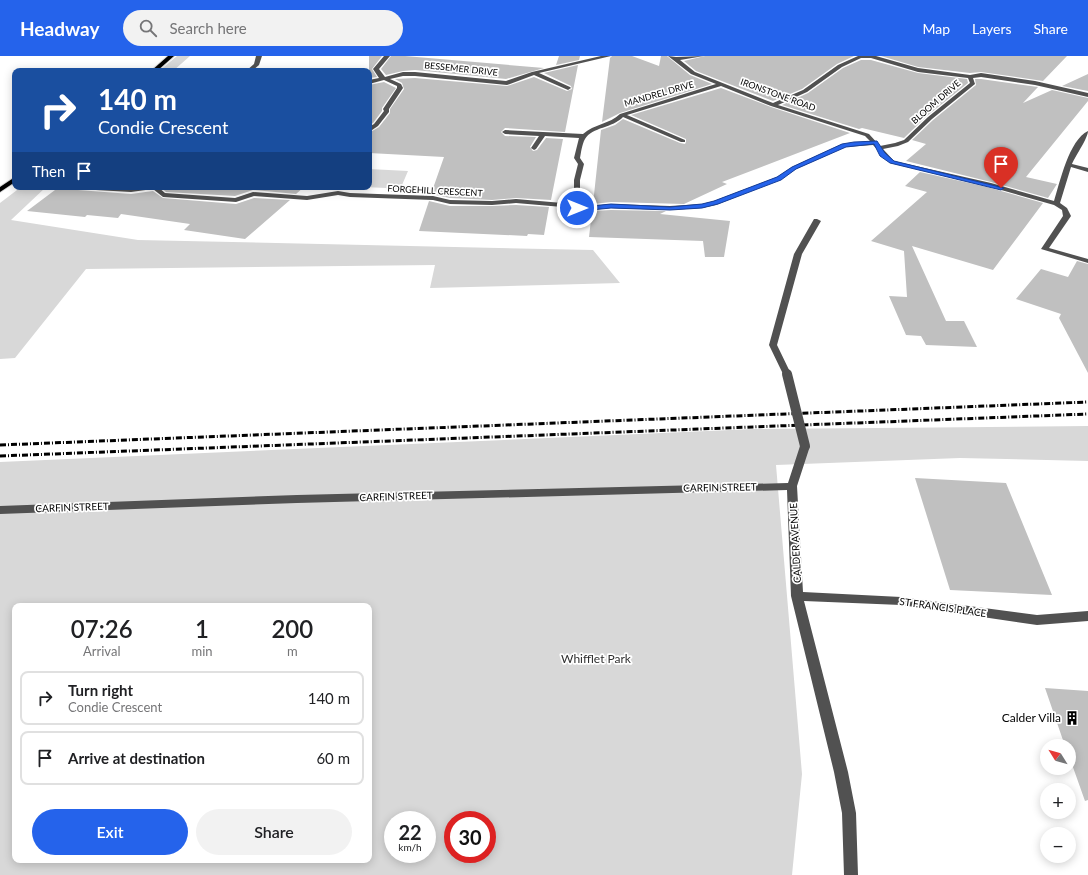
<!DOCTYPE html>
<meta charset="utf-8">
<style>
:root{--surface:#fff;--page:#f2f2f2;--text:#202124;--muted:#757577;--line:#e0e0e0;--accent:#2563eb}
body{margin:0;font-family:Lato,sans-serif;background:var(--page);color:var(--text);height:100vh;display:flex;flex-direction:column;font-size:15px;white-space:nowrap}
*{box-sizing:border-box;margin:0}
p{font-size:13px;color:var(--muted)}
.icon{flex:none;width:22px;height:22px;fill:none;stroke:currentColor;stroke-width:2;stroke-linecap:round;stroke-linejoin:round}
.map{position:relative;flex:1;overflow:hidden}
.sheet{position:absolute;left:12px;top:547px;width:360px;height:260px;display:flex;flex-direction:column;background:var(--surface);border-radius:8px;box-shadow:0 2px 10px #0003}
.sheet>*{flex:none}
.hud{position:absolute;left:12px;top:12px;width:360px;height:122px;border-radius:8px;box-shadow:0 2px 10px #0003;background:#1a4fa0;color:#fff;overflow:hidden}
.needle{width:26px;rotate:307deg}
.buttons{position:absolute;left:1040px;top:683px;display:grid;gap:8px}
.buttons a{display:grid;place-items:center;width:36px;height:36px;border-radius:50%;background:var(--surface);box-shadow:0 2px 10px #0003;font-size:20px}
.speed{position:absolute;left:384px;top:755px;display:flex;gap:8px;font-size:20px;font-weight:700;text-align:center}
.speed>*{display:grid;place-content:center;width:52px;height:52px;border-radius:50%;background:var(--surface);box-shadow:0 2px 10px #0003;line-height:1}
.speed small{font-size:10px;font-weight:400}
.speed .limit{border:6px solid #d22;background:#fff;color:#111}
.pin{position:absolute;display:grid;place-items:center;width:34px;height:34px;color:#fff;margin:-41px -17px;border-radius:50% 50% 50% 0;rotate:-45deg;box-shadow:0 0 4px #0007}
.pin .icon{rotate:45deg}
.me{position:absolute;width:44px;margin:-22px;rotate:90deg;stroke-linejoin:round;filter:drop-shadow(0 0 3px #0008)}
.turn{display:flex;align-items:center;gap:14px;height:84px;padding:0 20px;font-size:18px}
.turn .icon{width:52px;height:52px;stroke-width:2.5}
.turn b{display:block;font-size:28px;line-height:34px}
.then{display:flex;align-items:center;height:38px;padding:0 20px;background:#0003;gap:8px;font-size:15px}
.eta{display:flex;justify-content:space-evenly;align-items:center;height:68px;text-align:center}
.eta b{font-size:24px;font-weight:600;line-height:28px}
.cta{display:flex;gap:8px;margin-top:auto;padding:8px 20px}
.cta a{flex:1;height:46px;border-radius:24px;background:var(--accent);color:#fff;font-size:16px;font-weight:600;line-height:46px;text-align:center}
.cta a+a{background:var(--page);color:var(--text)}
ul{padding:0;list-style:none}
li{display:flex;align-items:center;gap:12px;height:54px;margin:0 8px 6px;padding:0 12px;border:2px solid var(--line);border-radius:8px}
li div{flex:1}
li b{display:block;font-size:15px}
li em{font-style:normal}
header{display:flex;align-items:center;gap:24px;box-sizing:border-box;height:56px;padding:0 20px;background:var(--accent);color:#fff}
header strong{font-size:19px}
nav{display:flex;gap:22px;margin-inline-start:auto;font-size:14px}
.search{width:280px;height:36px;background:var(--page);display:flex;align-items:center;gap:10px;box-sizing:border-box;padding:0 14px;border-radius:22px;color:var(--muted);font-size:15px}
.map>svg:first-child{display:block}
</style>
<header>
<strong>Headway</strong>
<div class="search"><svg class="icon" aria-label="search" viewBox="0 0 24 24"><circle cx="10" cy="10" r="6"/><path d="M15 15l6 6"/></svg>Search here</div>
<nav><a>Map</a><a>Layers</a><a>Share</a></nav>
</header>
<div class="map">
<svg width="1088" height="819" viewBox="0 0 1088 819">
<rect width="100%" height="100%" fill="#fff"/>
<path fill="#d8d8d8" fill-rule="evenodd" d="M177 0H190L173 15H159Z
M369 113 408 115 399 136H391L386 132 364 131H369Z
M21 131H46L11 164 138 184 593 194 620 227 430 232 435 209 86 213 15 302 0 303V147Z
M1088 370V405L960 402 776 409 802 718 792 819H0V406L753 373ZM15 550H369V804H15ZM393 764H427V798H393ZM453 764H487V798H453Z"/>
<path fill="#c0c0c0" d="M369 0H382L372 13 377 21 369 22Z
M391 0H405L544 12 506 23 415 14 403 15 386 19 381 13Z
M559 0H580L579 4 556 9Z
M612 0H632L659 10 661 0H667L690 19 712 28 620 57 602 66 610 2Z
M705 0H854L837 8 802 33 773 45 696 15 684 5Z
M881 0H1067L1043 25 981 16 970 17 918 11Z
M861 4H871L918 17 967 23 968 27 927 60 904 82 862 72 859 73 782 49 808 37 843 12Z
M578 9 565 76 505 72 501 76 505 80 536 81 530 91 533 95 537 94 546 82 563 83 551 144 516 142 492 144 450 142 431 138 444 101 369 97V77L379 71 390 57V53L404 33 402 27 395 23 415 22 507 30 534 21 567 35 572 33 571 30 544 17Z
M1088 18V35L1062 30Z
M975 23H981L1038 31 1023 47 1052 34 1088 42V45L1026 121 1057 128 1048 142 991 126 906 105 926 88 912 84 933 64 976 29Z
M384 26 396 32 382 52V55L373 67 369 69V29Z
M721 32 771 51 850 77 722 126 727 128 684 148 611 146 593 148 601 74 615 69 623 63 680 87 685 88 686 86V83L631 59Z
M920 116 987 131 1043 147 993 214 912 190 946 265H964L977 291 926 289 921 280 906 279 889 240 907 241 904 195 871 185 927 136 905 130Z
M59 131H74L78 134 131 138 153 135 163 142 236 148 254 142 290 144 245 183 184 174 190 168 121 158 118 162 87 159 85 161 27 155Z
M160 131H304L296 138 253 134 235 140 166 136Z
M429 145 450 150H492L516 149 549 151 544 179 528 178 527 180 419 175Z
M611 154 666 155 660 158 730 165 724 201H705L703 185 589 181 592 155Z
M1077 205 1088 208V317L1059 262 1061 258 1016 243 1041 213 1068 221Z
M915 422 1006 427 1052 539 950 534Z
M1045 632 1088 635V744L1085 745 1069 700V690H1065Z"/>
<g fill="none" stroke-linecap="round" stroke-linejoin="round">
<defs>
<path id="major" d="M168 0H174L157 15H151Z
M15 121V126L0 136V131Z"/>
</defs>
<use href="#major" stroke="#dbdbdb" stroke-width="2"/>
<path fill="#515151" fill-rule="evenodd" d="M256 0H262L259 9 252 15H246L254 8Z
M384 0H390L379 13 385 21 403 16H415L506 25 532 16 601 0H611L539 17 570 31 571 32 568 34 534 19 507 29 415 20H403L390 23 401 28 403 32 389 53V56L378 70 369 76V71L374 68 384 55 383 53 397 32V30L384 24 369 28V24L379 22 373 13Z
M668 0 676 1 704 0 680 4 695 16 773 47 803 34 838 9 858 0H876L918 12 970 19 981 17 1035 25 1088 37V41L1035 29 981 21 973 22 975 28 932 63 908 86 898 90 883 93 894 105 991 127 1054 145C1060 126 1069 84 1088 75 1088 82 1076 99 1072 108L1088 112V116L1071 111 1060 147 1067 152 1071 160 1049 192 1088 203V207L1041 193 1063 160 1062 154 1054 149 987 130 890 107 873 89 845 91 796 113 781 123 716 149 702 152 670 154 611 152 577 154 574 152 516 147 492 149 450 148 433 144 350 141 338 139 307 144 254 140 236 146 163 141 153 133 131 136 78 133 75 131H158L165 137 235 142 253 136 307 140 338 135 350 137 433 140 450 144 492 145 516 143 574 148V124L578 108 574 102 579 82 545 80 536 93 534 94 531 92 539 80 505 78 502 76 505 74 583 78C594 68 610 68 620 58L716 28 691 18ZM861 2H871L918 16 968 22 970 27 928 61 904 84 895 87 880 90 869 78 778 49 807 36 842 11ZM721 30 771 50 865 80 870 85 842 88 792 111 777 121 714 145 702 148 670 150 611 148 591 150 580 149V124L584 108 580 102C581 97 582 88 585 83 592 71 613 72 623 61L681 86H685V84L627 59Z
M814 163H817L821 165 802 198 777 289 791 318 787 321 783 318 769 289 794 198Z
M805 387 810 390 797 430 803 536 901 541 1037 559 1088 555V565L1037 569 901 549 804 545 848 716 856 757 858 819H844L842 757 834 716 791 540 787 434 297 447 0 458V450L297 439 788 427 800 390Z"/>
<use href="#major" fill="#000" fill-rule="evenodd"/>
<path stroke="#000" stroke-width="3" stroke-dasharray="6 2 1 2" stroke-linecap="butt" d="M0 389 1088 346
M0 400 1088 358"/>
<path stroke="#515151" stroke-width="10" d="M787 318 805 390"/>
</g>
<path fill="#2563eb" stroke="#184099" d="M877 85 885 97 894 105 1004 132 1001 134 890 107 880 100 874 88 846 91 796 113 781 124 718 148 702 152 670 154 611 152 591 154H577L574 152 577 150H591L611 148 670 151 702 148 714 145 777 121 792 111 842 88 854 86Z"/>
<defs>
<symbol id="building-bare" viewBox="-9 -9 18 18"><path d="M-4-6H4V6H1V3H-1V6H-4ZM-2.5-4.3h1.7v1.8h-1.7ZM.8-4.3h1.7v1.8H.8ZM-2.5-1h1.7V.8h-1.7ZM.8-1h1.7V.8H.8Z" fill="#000" stroke="#fff" stroke-width="2.5" paint-order="stroke"/></symbol>
</defs>
<g fill-rule="evenodd">
<use href="#building-bare" x="1062" y="652" width="20" height="20"/>
</g>
<g text-anchor="middle" stroke-width="3.5" stroke-linejoin="round" paint-order="stroke">
<g font-size="9" fill="#000" stroke="#fff">
<text transform="translate(461 13) rotate(6)" y="3">BESSEMER DRIVE</text>
<text transform="translate(659 38) rotate(-16)" y="3">MANDREL DRIVE</text>
<text transform="translate(778 39) rotate(20)" y="3">IRONSTONE ROAD</text>
<text transform="translate(936 46) rotate(-41)" y="3">BLOOM DRIVE</text>
<text transform="translate(435 135) rotate(3)" y="3">FORGEHILL CRESCENT</text>
</g>
<g font-size="10" fill="#000" stroke="#fff">
<text transform="translate(720 431) rotate(-1)" y="4">CARFIN STREET</text>
<text transform="translate(396 440) rotate(-2)" y="4">CARFIN STREET</text>
<text transform="translate(72 451) rotate(-2)" y="4">CARFIN STREET</text>
<text transform="translate(795 487) rotate(-93)" y="4">CALDER AVENUE</text>
<text transform="translate(943 551) rotate(8)" y="4">ST FRANCIS PLACE</text>
</g>
<g font-size="12" fill="#2f2f2f" stroke="#fff">
<text x="596" y="607">Whifflet Park</text>
</g>
<g font-size="12" fill="#000" stroke="#fff" text-anchor="end">
<text x="1061" y="666">Calder Villa</text>
</g>
</g>
</svg>
<div class="buttons">
<a><svg class="needle" viewBox="-14 -14 28 28"><path d="M0-13l5 13h-10z" fill="#e53935"/><path d="M0 13l5-13h-10z" fill="#757577"/></svg></a>
<a>+</a>
<a>−</a>
</div>
<div class="speed"><div>22<small>km/h</small></div><div class="limit">30</div></div>
<div class="pin" style="left:1001px;top:132px;background:#d93025"><svg class="icon" aria-label="arrive" viewBox="0 0 24 24"><path d="M6 21V4h12l-3 4 3 4H6"/></svg></div>
<svg class="me" style="left:577px;top:152px" viewBox="-20 -20 40 40"><circle r="17" fill="#2563eb" stroke="#fff" stroke-width="3"/><path d="M0-11L8 9 0 5-8 9z" fill="#fff"/></svg>
<div class="hud">
<div class="turn"><svg class="icon" aria-label="right" viewBox="0 0 24 24"><path d="M7 20v-9h11M14 6l5 5-5 5"/></svg><div><b>140 m</b>Condie Crescent</div></div>
<div class="then">Then<svg class="icon" aria-label="arrive" viewBox="0 0 24 24"><path d="M6 21V4h12l-3 4 3 4H6"/></svg></div>
</div>
<section class="sheet">
<div class="eta">
<div><b>07:26</b><p>Arrival</p></div>
<div><b>1</b><p>min</p></div>
<div><b>200</b><p>m</p></div>
</div>
<ul>
<li><svg class="icon" aria-label="right" viewBox="0 0 24 24"><path d="M7 20v-9h11M14 6l5 5-5 5"/></svg><div><b>Turn right</b><p>Condie Crescent</p></div><em>140 m</em></li>
<li><svg class="icon" aria-label="arrive" viewBox="0 0 24 24"><path d="M6 21V4h12l-3 4 3 4H6"/></svg><div><b>Arrive at destination</b></div><em>60 m</em></li>
</ul>
<div class="cta"><a>Exit</a><a>Share</a></div>
</section>
</div>
